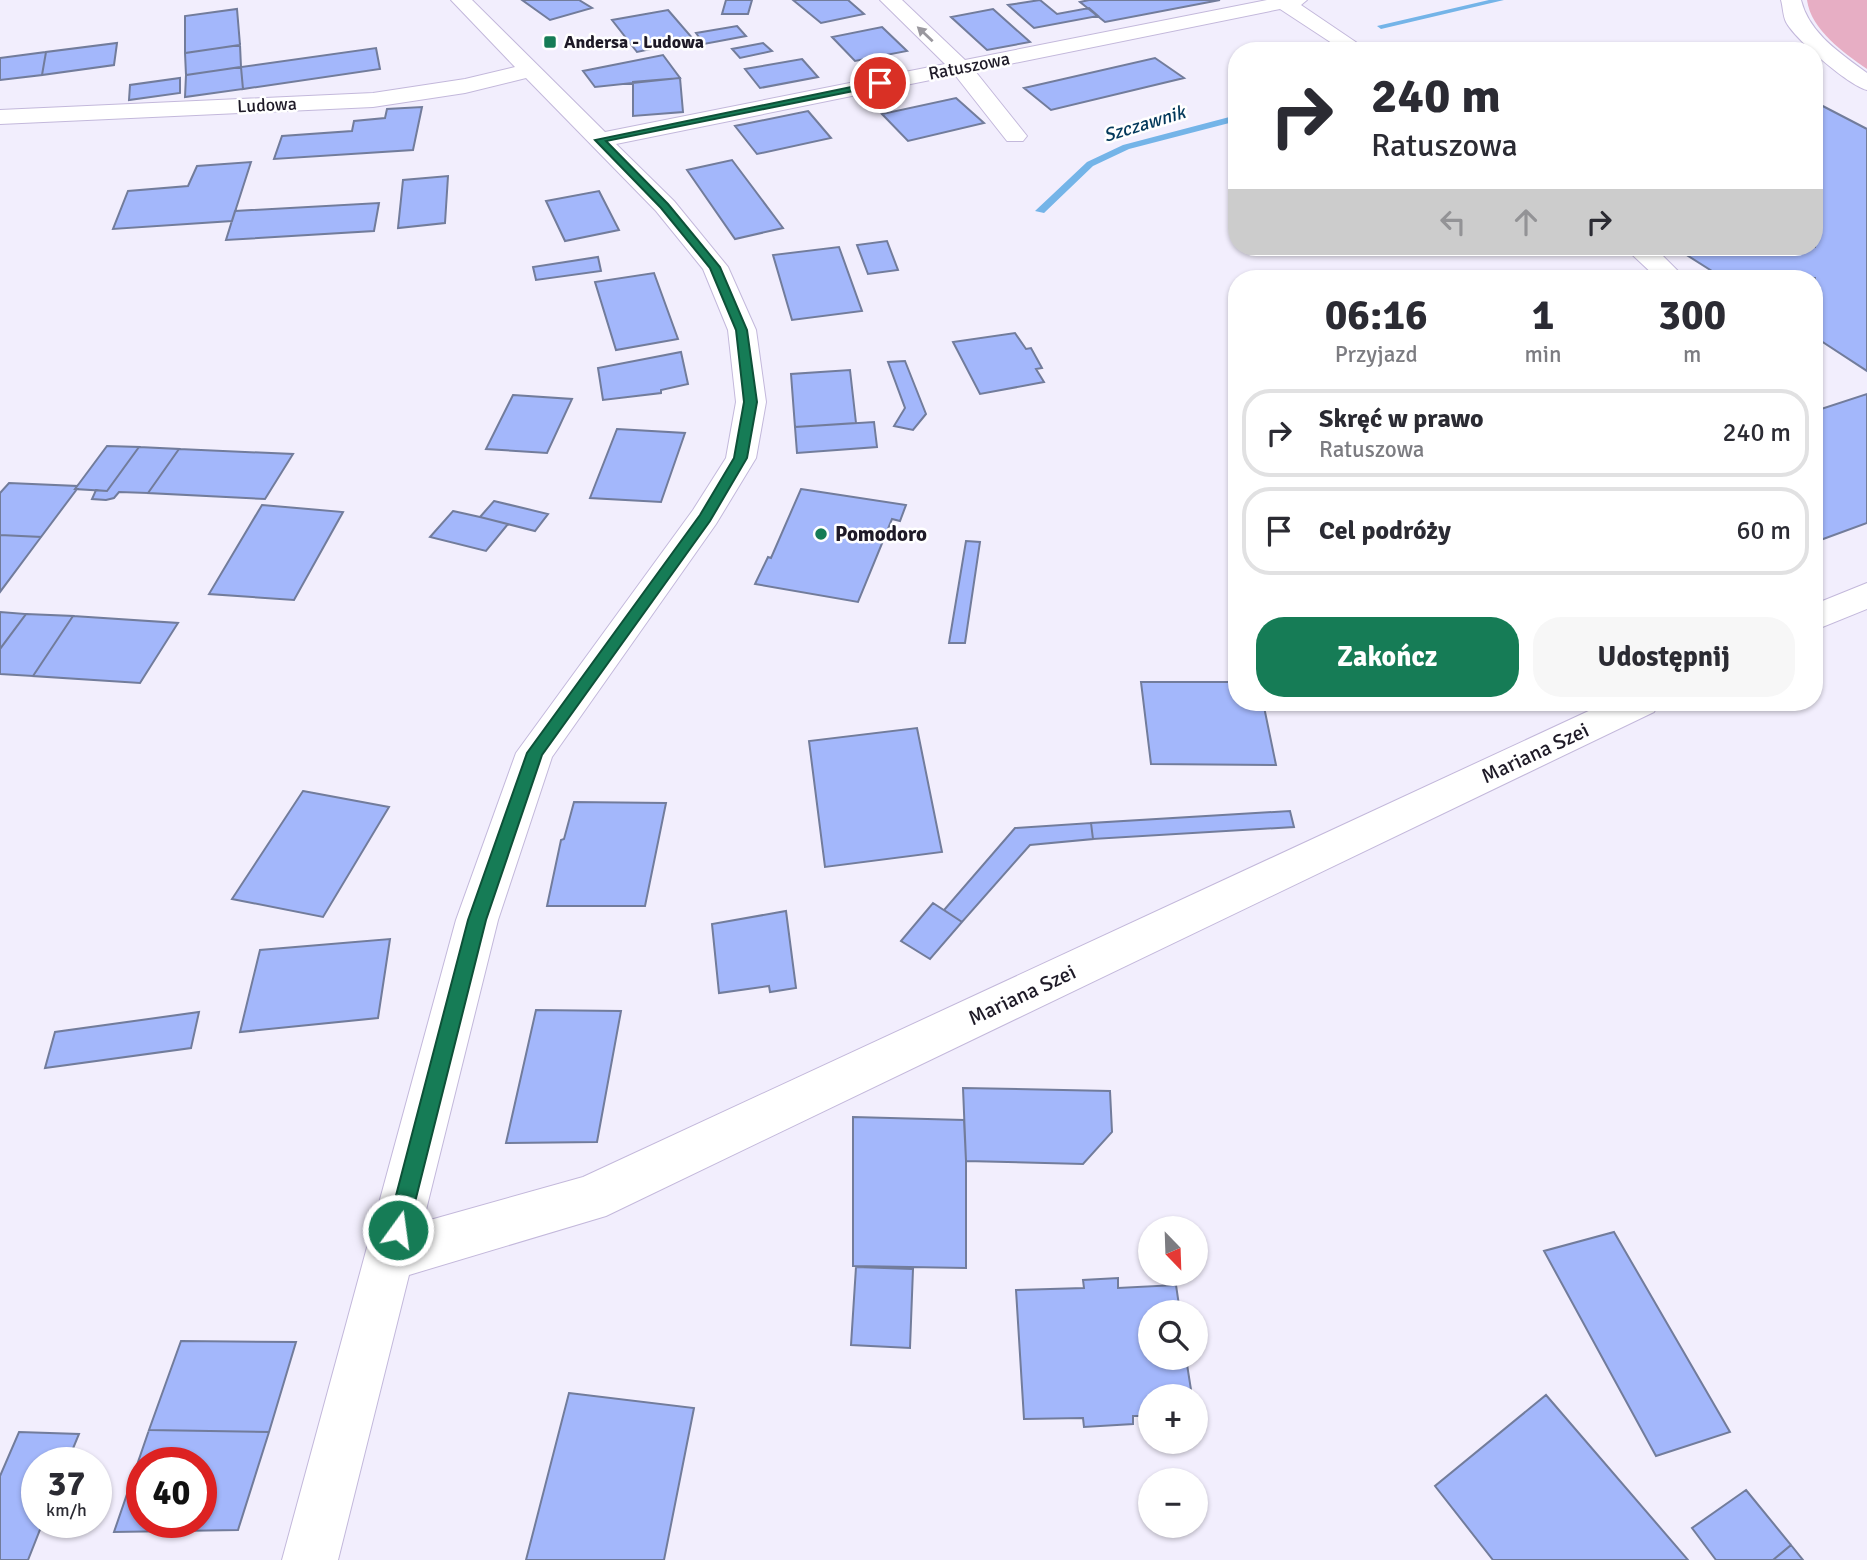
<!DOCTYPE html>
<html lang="pl">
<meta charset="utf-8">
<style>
:root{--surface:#fff;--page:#f7f7f7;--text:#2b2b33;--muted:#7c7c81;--line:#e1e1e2;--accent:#167c56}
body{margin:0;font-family:Signika,sans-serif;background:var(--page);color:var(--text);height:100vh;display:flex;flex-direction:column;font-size:26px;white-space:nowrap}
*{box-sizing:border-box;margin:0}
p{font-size:23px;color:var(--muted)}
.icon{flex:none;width:38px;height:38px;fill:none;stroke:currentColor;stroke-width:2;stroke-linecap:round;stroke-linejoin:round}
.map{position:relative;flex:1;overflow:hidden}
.drawer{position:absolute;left:1228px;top:270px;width:595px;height:441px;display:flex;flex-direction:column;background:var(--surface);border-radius:28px;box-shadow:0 2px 5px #0004}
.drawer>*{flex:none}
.guide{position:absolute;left:1228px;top:42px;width:595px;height:214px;border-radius:28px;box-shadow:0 2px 5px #0004;background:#fff;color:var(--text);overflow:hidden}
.needle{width:46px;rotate:157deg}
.buttons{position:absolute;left:1138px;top:1216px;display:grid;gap:14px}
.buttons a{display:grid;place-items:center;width:70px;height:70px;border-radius:50%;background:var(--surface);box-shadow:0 2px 5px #0004;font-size:35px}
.speed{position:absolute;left:21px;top:1447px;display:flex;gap:14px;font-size:35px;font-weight:700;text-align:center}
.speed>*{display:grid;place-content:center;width:91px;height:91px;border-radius:50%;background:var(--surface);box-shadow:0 2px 5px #0004;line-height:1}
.speed small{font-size:18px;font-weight:400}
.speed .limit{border:10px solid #d22;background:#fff;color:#111}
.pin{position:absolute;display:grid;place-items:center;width:60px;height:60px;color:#fff;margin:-30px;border:4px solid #fff;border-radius:50%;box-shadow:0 2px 7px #0007}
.me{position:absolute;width:77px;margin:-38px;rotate:14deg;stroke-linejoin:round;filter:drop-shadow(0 0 5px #0008)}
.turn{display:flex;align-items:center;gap:24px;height:147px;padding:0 28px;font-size:32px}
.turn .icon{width:91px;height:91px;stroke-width:2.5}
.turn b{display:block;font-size:49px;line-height:60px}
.lanes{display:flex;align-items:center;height:66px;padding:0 28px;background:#0003;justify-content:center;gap:35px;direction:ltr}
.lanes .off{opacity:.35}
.eta{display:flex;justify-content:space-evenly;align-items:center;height:119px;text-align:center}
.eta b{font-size:42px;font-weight:700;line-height:49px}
.action{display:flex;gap:14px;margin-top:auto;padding:14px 28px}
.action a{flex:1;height:80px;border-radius:28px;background:var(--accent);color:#fff;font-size:28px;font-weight:700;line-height:80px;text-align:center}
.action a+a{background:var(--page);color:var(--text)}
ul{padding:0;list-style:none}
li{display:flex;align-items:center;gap:21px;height:88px;margin:0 14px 10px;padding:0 14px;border:4px solid var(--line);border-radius:28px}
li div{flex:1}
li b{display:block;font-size:26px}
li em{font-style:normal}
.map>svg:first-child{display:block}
</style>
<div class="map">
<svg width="1867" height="1560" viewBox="0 0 1867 1560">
<rect width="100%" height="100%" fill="#f2eefd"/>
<path fill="#e7aec4" d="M1807 0H1867V69C1844 53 1811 30 1807 0Z"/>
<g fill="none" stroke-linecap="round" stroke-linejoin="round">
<path fill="#74b4e8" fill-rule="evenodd" d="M1489 0H1504L1381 29 1377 26Z
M1237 115V121L1129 149 1093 166 1044 213 1035 211 1087 162 1123 145Z"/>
</g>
<path fill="#a3b7fb" stroke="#727c9b" stroke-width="2" fill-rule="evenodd" d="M522 0H579L592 8 550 20Z
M726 0H752L748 14H722Z
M793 0H848L864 14 821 23Z
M1040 0 1057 14 1089 8 1098 16 1034 28 1008 5Z
M1089 0H1220L1105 22 1080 2Z
M237 9 240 45 185 53V16Z
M993 9 1030 42 987 50 951 17Z
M668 10 694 40 637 52 612 20Z
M737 26 746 36 704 44 696 33Z
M882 27 907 51 855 61 832 37Z
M117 43 114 65 42 75 46 52Z
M763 43 772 51 740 58 732 49Z
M240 45 241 67 186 75 185 53Z
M376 48 380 69 243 89 241 67Z
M46 52 42 75 0 80V58Z
M663 55 680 78 595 87 583 71Z
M1155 58 1184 78 1051 110 1024 88Z
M802 59 818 77 760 88 745 69Z
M241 67 243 89 185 97 186 75Z
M180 78V93L129 100 130 85Z
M680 78 683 112 633 116V82Z
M956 98 984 123 908 141 882 114Z
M1815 102 1867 129V371L1815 337V278H1723L1674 247H1815Z
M422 107 413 150 274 159 282 136 352 131 354 121 385 118 387 109Z
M808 111 831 138 757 154 735 126Z
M732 160 783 228 735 239 687 170Z
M251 162 232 221 113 229 128 191 188 186 197 166Z
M448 176 445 223 398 228 403 180Z
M599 191 619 230 565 241 546 201Z
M379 203 374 231 226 240 235 211Z
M887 241 898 270 868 274 857 245Z
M839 247 862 311 792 320 773 255Z
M598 257 601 271 536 280 533 267Z
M654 273 678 339 616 350 595 282Z
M1015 333 1026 349 1031 348 1042 368 1036 369 1044 382 980 394 953 342Z
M681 352 688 384 661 390V393L603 400 598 368Z
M905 361 926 414 913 430 894 426 905 408 888 362Z
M850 370 856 423 795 427 791 374Z
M1867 394V523L1815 542V411Z
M513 395 572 399 547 453 486 449Z
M874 422 877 447 797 453 795 427Z
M617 429 685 433 661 502 590 498Z
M107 446 139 447 107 491 75 489Z
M139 447 179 449 148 493 119 492 114 498 106 500 92 499 96 490 107 491Z
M179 449 293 454 265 499 148 493Z
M9 483 77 486 75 489H77L41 537 0 535V493Z
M801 489 906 505 900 521 892 519 858 602 755 584 768 557 771 558Z
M494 501 548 514 535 531 480 517Z
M262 505 343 512 294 600 209 594Z
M453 511 480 517 508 524 486 551 430 537Z
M0 535 41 537 0 592Z
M966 541 980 542 965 643H949Z
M0 612 26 614 0 649Z
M26 614 73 616 33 676 0 674V649Z
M73 616 178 623 140 683 33 676Z
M1141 682H1237V702H1263L1276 765 1151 764Z
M917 728 942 852 825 867 809 741Z
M303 791 389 807 323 917 232 899Z
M574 802 666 803 645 906H547L561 840 564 839Z
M1290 811 1294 827 1093 839 1091 823Z
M1091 823 1093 839 1030 845 962 922 944 910 1015 828Z
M933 903 962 922 930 959 901 941Z
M786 911 796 988 770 992 769 986 719 993 712 924Z
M390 939 378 1018 240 1032 260 950Z
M536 1010 621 1011 597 1142 506 1143Z
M199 1012 191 1048 45 1068 55 1032Z
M963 1088 1110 1091 1112 1132 1083 1164 966 1161Z
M853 1117 964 1120 966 1161V1268L853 1266Z
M1614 1232 1730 1432 1656 1456 1544 1251Z
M856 1267 913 1269 910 1348 851 1345Z
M1118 1278V1288L1176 1285 1180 1312H1150V1358H1186L1192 1396H1150V1416H1133V1424L1084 1427 1083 1418 1024 1419 1016 1290 1084 1288 1083 1280Z
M181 1341 296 1342 269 1432 149 1430Z
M569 1393 694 1408 664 1560H526Z
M1546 1395 1688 1560H1493L1435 1486Z
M149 1430 269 1432 238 1530 114 1532ZM142 1463H201V1522H142Z
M19 1432 79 1434 67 1463H37V1522H43L28 1560H0V1476Z
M1746 1490 1791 1545 1773 1560H1716L1692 1528Z
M1791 1545 1803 1560H1773Z"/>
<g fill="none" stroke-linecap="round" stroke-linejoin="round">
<defs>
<path id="minor" d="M451 0H472L605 132 945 64 880 0H902L965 60 1267 0H1307L1301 5 1369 51H1344L1280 9 975 71 1027 136 1023 141H1007L955 75 616 144 674 201 728 267 756 330 766 402 756 458 716 524 552 757 498 920 423 1222 583 1177 1608 702H1659L1654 712 606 1216 409 1275 338 1560H282L456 920 516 753 693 510 726 458 736 402 728 330 703 269 656 211 526 78 465 93 373 107 0 124V110L373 93 465 79 515 67Z
M1781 0H1801C1809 33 1840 53 1867 73V90C1848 85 1795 39 1786 22 1783 16 1783 7 1781 0Z
M1624 247H1654L1685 278H1657Z
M1867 583V609L1815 630V604Z"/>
</defs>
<use href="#minor" stroke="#c3b8db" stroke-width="2"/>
<use href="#minor" fill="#fff" fill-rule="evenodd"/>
</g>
<defs><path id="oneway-solid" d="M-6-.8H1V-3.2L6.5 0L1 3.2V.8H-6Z" transform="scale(1.75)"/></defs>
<use fill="#9a989e" href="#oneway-solid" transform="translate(925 34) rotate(-137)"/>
<path fill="#167c56" stroke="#0e5138" stroke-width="2" d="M880 81 885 83 883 85 606 141 668 204 720 267 747 330 757 402 747 458 710 521 542 755 486 920 408 1230 405 1237 398 1240 390 1237 387 1230 468 920 527 753 700 515 734 458 744 402 736 330 710 268 661 208 595 140Z"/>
<g fill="#167c56" stroke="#fff" stroke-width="2.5">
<rect x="543" y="35" width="14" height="14" rx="3.5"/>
<circle cx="821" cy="534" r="7"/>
</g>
<g text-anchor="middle" stroke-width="5" stroke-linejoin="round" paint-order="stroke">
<g font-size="18" font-weight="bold" fill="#1e1a27" stroke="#fff" text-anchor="start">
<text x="564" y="48">Andersa - Ludowa</text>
</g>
<g font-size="18" fill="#1e1a27" stroke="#fff">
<text transform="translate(969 66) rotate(-11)" y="6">Ratuszowa</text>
<text transform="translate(267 105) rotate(-3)" y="6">Ludowa</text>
</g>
<g font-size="19" font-style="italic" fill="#04395b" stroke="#fff">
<text transform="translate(1144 123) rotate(-17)" y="7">Szczawnik</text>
</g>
<g font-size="21" font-weight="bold" fill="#1e1a27" stroke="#fff" text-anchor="start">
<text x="835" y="541">Pomodoro</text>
</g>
<g font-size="21" fill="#1e1a27" stroke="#fff">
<text transform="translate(1535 753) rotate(-25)" y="7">Mariana Szei</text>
<text transform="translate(1022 995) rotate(-25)" y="7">Mariana Szei</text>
</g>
</g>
</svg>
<div class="buttons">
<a><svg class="needle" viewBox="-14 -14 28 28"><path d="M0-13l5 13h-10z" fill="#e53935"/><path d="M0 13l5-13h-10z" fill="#7c7c81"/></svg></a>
<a><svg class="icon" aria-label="search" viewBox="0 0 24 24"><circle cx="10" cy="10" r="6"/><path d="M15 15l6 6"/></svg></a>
<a>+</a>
<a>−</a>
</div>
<div class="speed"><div>37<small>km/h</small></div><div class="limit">40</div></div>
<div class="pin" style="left:880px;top:83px;background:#d93025"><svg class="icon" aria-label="arrive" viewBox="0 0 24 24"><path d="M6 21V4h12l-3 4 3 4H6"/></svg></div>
<svg class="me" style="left:398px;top:1230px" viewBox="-20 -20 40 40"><circle r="17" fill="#167c56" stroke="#fff" stroke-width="3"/><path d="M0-11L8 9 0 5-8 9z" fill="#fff"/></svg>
<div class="guide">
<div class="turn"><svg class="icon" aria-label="right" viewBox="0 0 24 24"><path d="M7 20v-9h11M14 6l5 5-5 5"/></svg><div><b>240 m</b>Ratuszowa</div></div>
<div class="lanes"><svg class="icon off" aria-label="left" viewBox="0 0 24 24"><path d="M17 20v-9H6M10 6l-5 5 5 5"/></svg><svg class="icon off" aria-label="ahead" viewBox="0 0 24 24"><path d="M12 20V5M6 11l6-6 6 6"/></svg><svg class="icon" aria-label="right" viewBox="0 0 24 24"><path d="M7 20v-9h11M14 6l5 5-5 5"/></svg></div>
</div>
<section class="drawer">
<div class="eta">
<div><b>06:16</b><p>Przyjazd</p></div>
<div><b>1</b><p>min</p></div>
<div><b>300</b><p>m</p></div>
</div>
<ul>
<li><svg class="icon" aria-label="right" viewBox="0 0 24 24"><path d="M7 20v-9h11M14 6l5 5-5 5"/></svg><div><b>Skręć w prawo</b><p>Ratuszowa</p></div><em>240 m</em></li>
<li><svg class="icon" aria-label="arrive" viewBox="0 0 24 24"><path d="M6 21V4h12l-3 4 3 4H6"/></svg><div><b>Cel podróży</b></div><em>60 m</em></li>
</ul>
<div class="action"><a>Zakończ</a><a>Udostępnij</a></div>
</section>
</div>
